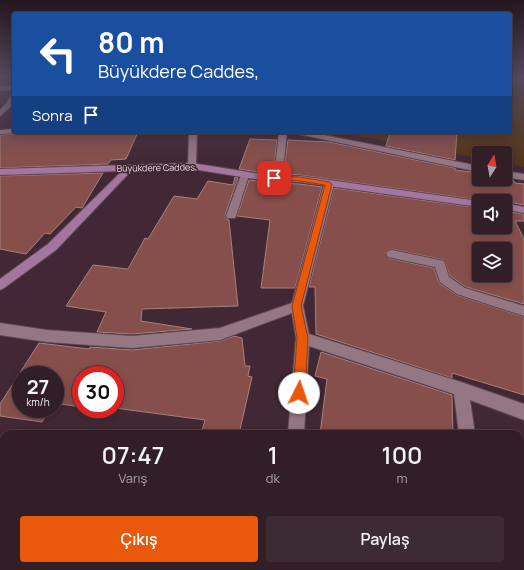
<!DOCTYPE html>
<html lang="tr">
<meta charset="utf-8">
<style>
:root{--surface:#321e27;--page:#3d2b33;--text:#f1f3f6;--muted:#a8a2a7;--line:#4d3c44;--accent:#ea580c}
body{margin:0;font-family:Manrope,sans-serif;background:var(--page);color:var(--text);height:100vh;display:flex;flex-direction:column;font-size:15px;white-space:nowrap}
*{box-sizing:border-box;margin:0}
p{font-size:13px;color:var(--muted)}
.icon{flex:none;width:22px;height:22px;fill:none;stroke:currentColor;stroke-width:2;stroke-linecap:round;stroke-linejoin:round}
.map{position:relative;flex:1;overflow:hidden}
.side{position:absolute;left:0px;top:430px;width:524px;height:140px;display:flex;flex-direction:column;background:var(--surface);border-radius:12px 12px 0 0;box-shadow:0 2px 10px #0003,0 0 0 1px var(--line)}
.side>*{flex:none}
.hud{position:absolute;left:12px;top:12px;width:500px;height:122px;border-radius:4px;box-shadow:0 2px 10px #0003,0 0 0 1px var(--line);background:#1a4fa0;color:#fff;overflow:hidden}
.needle{width:26px;rotate:11deg}
.tools{position:absolute;left:472px;top:146px;display:grid;gap:8px}
.tools a{display:grid;place-items:center;width:40px;height:40px;border-radius:4px;background:var(--surface);box-shadow:0 2px 10px #0003,0 0 0 1px var(--line);font-size:20px}
.speed{position:absolute;left:12px;top:366px;display:flex;gap:8px;font-size:20px;font-weight:700;text-align:center}
.speed>*{display:grid;place-content:center;width:52px;height:52px;border-radius:50%;background:var(--surface);box-shadow:0 2px 10px #0003,0 0 0 1px var(--line);line-height:1}
.speed small{font-size:10px;font-weight:400}
.speed .limit{border:6px solid #d22;background:#fff;color:#111}
.pin{position:absolute;display:grid;place-items:center;width:34px;height:34px;color:#fff;margin:-17px;border-radius:8px;box-shadow:0 2px 6px #0006}
.me{position:absolute;width:44px;margin:-22px;rotate:4deg;stroke-linejoin:round;filter:drop-shadow(0 0 3px #0008)}
.turn{display:flex;align-items:center;gap:14px;height:84px;padding:0 20px;font-size:18px}
.turn .icon{width:52px;height:52px;stroke-width:2.5}
.turn b{display:block;font-size:28px;line-height:34px}
.then{display:flex;align-items:center;height:38px;padding:0 20px;background:#0003;gap:8px;font-size:15px}
.eta{display:flex;justify-content:space-evenly;align-items:center;height:68px;text-align:center}
.eta b{font-size:24px;font-weight:600;line-height:28px}
.primary-button{display:flex;gap:8px;margin-top:auto;padding:8px 20px}
.primary-button a{flex:1;height:46px;border-radius:4px;background:var(--accent);color:#fff;font-size:16px;font-weight:600;line-height:46px;text-align:center}
.primary-button a+a{background:var(--page);color:var(--text)}
.map>svg:first-child{display:block}
</style>
<div class="map">
<svg width="524" height="570" viewBox="0 0 524 570">
<rect width="100%" height="100%" fill="#422834"/>
<path fill="#56351a" d="M510 78H524V167L505 163V153H479V158L335 132H510Z"/>
<path fill="#864f4b" stroke="#a4827e" fill-rule="evenodd" d="M18 132H138L126 159 111 160 108 164 0 168V135L17 134Z
M390 132H457L455 160 386 146Z
M250 139 277 140 274 170 271 174 239 169Z
M288 140 329 142 455 168V170L479 173V179L513 180 515 183 524 184V205L505 201H480L479 200 300 175 282 174 284 170Z
M103 173 82 208 76 207 50 234 45 233 26 254 0 249V176Z
M235 177 238 178 225 215 226 219 229 220 238 306 142 309 141 321 192 329 132 334 97 332 106 312 66 306 93 265 128 269 145 238 148 239 174 196 197 199 208 181 233 185Z
M249 180 274 183 300 184 322 187 295 288H261L270 220 237 216Z
M334 188 479 208V227H505V211L524 214V221H515L524 239V304L466 287 450 276 444 260 392 249 388 250 385 253 388 258 434 268 439 283 457 295 524 317V395L452 373V378L316 334 315 287H309ZM479 249H505V275H479Z
M234 336 242 338 245 366H250L248 376 252 377 239 434H201L205 420 115 408V375H81V407L55 403V375H21V409H49L42 422 0 416V404L39 343 89 349 90 347 132 350 220 341Z
M321 352 452 395 453 434H320L327 379 315 376Z"/>
<g fill="none" stroke-linecap="round" stroke-linejoin="round">
<defs>
<path id="street" d="M0 86H14V90H0Z
M14 92 12 105 0 116V110L6 104 12 93Z
M14 129V132L17 133 0 134V130Z
M189 132H197L196 166 192 169 188 166Z
M279 132H287L283 170 277 181 274 182 270 179 275 170Z
M294 132H309L479 166V172L298 134Z
M505 171 524 174V180L505 177Z
M245 172 249 175 236 216 235 218H227L226 216 241 175Z
M329 181 334 184 303 306 309 334 461 382 524 404V420L470 400 475 434H459L454 394 309 346 304 434H288L296 338 292 313 220 340 132 348 47 342 0 335V323L47 330 132 336 220 328 292 303 324 184Z
M392 250 444 261 449 277 465 288 524 306V316L457 294 440 282 435 267 388 257 386 254 388 251Z
M277 566H297V570H277Z
M478 566H498L499 570H479Z"/>
<path id="secondary" d="M192 163 274 176H300L479 201V207L300 182H274L192 169 132 170 56 250 4 288 0 290V279L48 244 122 171 0 175V169Z
M505 203 524 207V213L505 209Z"/>
</defs>
<use href="#street" stroke="#5d4752" stroke-width="2"/>
<use href="#secondary" stroke="#5d4752" stroke-width="2"/>
<use href="#street" fill="#957683" fill-rule="evenodd"/>
<use href="#secondary" fill="#a3769f" fill-rule="evenodd"/>
</g>
<linearGradient id="sky" x2="0" y2="1"><stop stop-color="#24161d"/><stop offset="0.49" stop-color="#54485c"/><stop offset="1" stop-color="#54485c" stop-opacity="0"/></linearGradient>
<rect width="524" height="158" fill="url(#sky)"/>
<path fill="#ea580c" stroke="#983908" d="M274 176 300 177 329 182 332 184 301 306 308 338 305 393 303 397 299 398 295 397 293 393 297 338 292 306 325 185 300 181 272 180V177Z"/>
<g text-anchor="middle" stroke-width="3.5" stroke-linejoin="round" paint-order="stroke">
<g font-size="9" fill="#f5e3ea" stroke="#422834">
<text transform="translate(157 168) rotate(-1)" y="3">Büyükdere Caddes,</text>
</g>
</g>
</svg>
<div class="tools">
<a><svg class="needle" viewBox="-14 -14 28 28"><path d="M0-13l5 13h-10z" fill="#e53935"/><path d="M0 13l5-13h-10z" fill="#a8a2a7"/></svg></a>
<a><svg class="icon" aria-label="sound" viewBox="0 0 24 24"><path d="M4 9h4l5-4v14l-5-4H4zM17 9q2 3 0 6"/></svg></a>
<a><svg class="icon" aria-label="layers" viewBox="0 0 24 24"><path d="M12 4l9 5-9 5-9-5zM3 14l9 5 9-5"/></svg></a>
</div>
<div class="speed"><div>27<small>km/h</small></div><div class="limit">30</div></div>
<div class="pin" style="left:274px;top:178px;background:#d93025"><svg class="icon" aria-label="arrive" viewBox="0 0 24 24"><path d="M6 21V4h12l-3 4 3 4H6"/></svg></div>
<svg class="me" style="left:299px;top:393px" viewBox="-20 -20 40 40"><circle r="19" fill="#fff"/><path d="M0-13L10 11 0 6-10 11z" fill="#ea580c"/></svg>
<div class="hud">
<div class="turn"><svg class="icon" aria-label="left" viewBox="0 0 24 24"><path d="M17 20v-9H6M10 6l-5 5 5 5"/></svg><div><b>80 m</b>Büyükdere Caddes,</div></div>
<div class="then">Sonra<svg class="icon" aria-label="arrive" viewBox="0 0 24 24"><path d="M6 21V4h12l-3 4 3 4H6"/></svg></div>
</div>
<section class="side">
<div class="eta">
<div><b>07:47</b><p>Varış</p></div>
<div><b>1</b><p>dk</p></div>
<div><b>100</b><p>m</p></div>
</div>
<div class="primary-button"><a>Çıkış</a><a>Paylaş</a></div>
</section>
</div>
